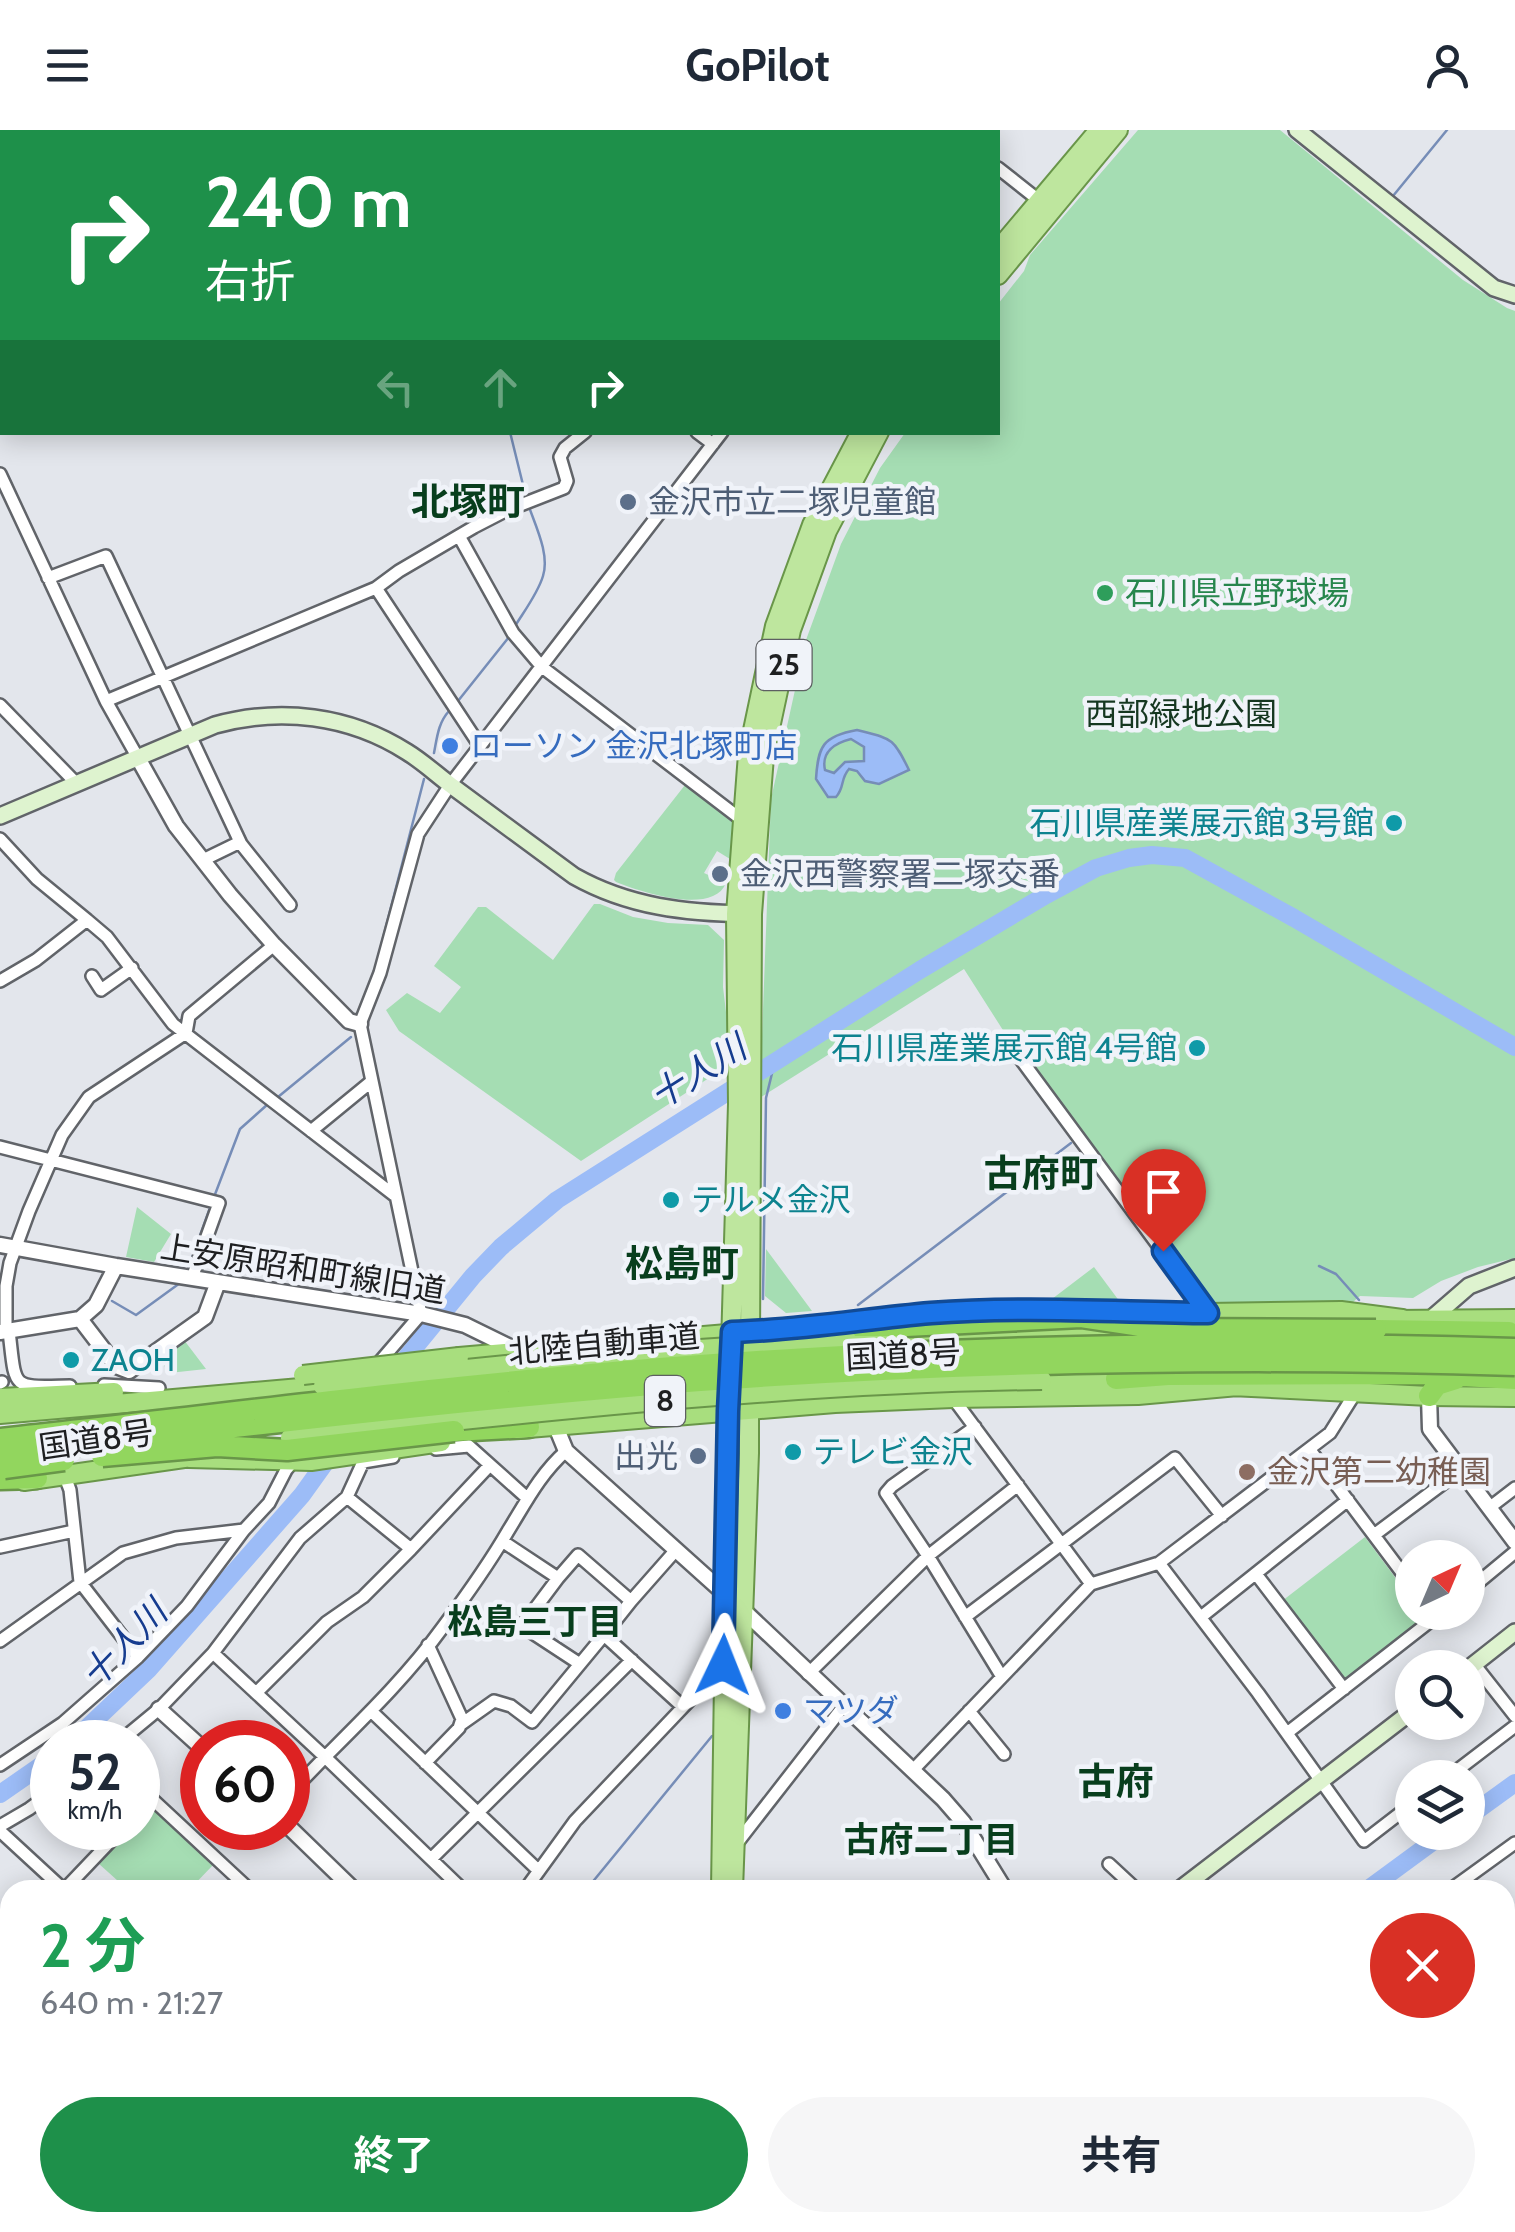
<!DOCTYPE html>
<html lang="ja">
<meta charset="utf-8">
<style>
:root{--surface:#fff;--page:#f6f6f7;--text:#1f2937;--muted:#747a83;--accent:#1e904a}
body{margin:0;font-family:Cabin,"Noto Sans JP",sans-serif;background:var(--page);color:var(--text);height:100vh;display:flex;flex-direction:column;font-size:38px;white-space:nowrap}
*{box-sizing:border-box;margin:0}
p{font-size:32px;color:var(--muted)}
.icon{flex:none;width:55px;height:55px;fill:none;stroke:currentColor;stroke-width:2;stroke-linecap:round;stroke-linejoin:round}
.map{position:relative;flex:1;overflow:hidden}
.drawer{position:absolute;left:0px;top:1750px;width:1515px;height:352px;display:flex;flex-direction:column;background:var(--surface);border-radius:30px 30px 0 0;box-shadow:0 5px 25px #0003}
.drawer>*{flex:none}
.hud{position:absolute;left:0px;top:0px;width:1000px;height:305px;box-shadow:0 5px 25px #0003;background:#1e904a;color:#fff;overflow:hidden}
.needle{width:65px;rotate:44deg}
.buttons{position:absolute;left:1395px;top:1410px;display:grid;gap:20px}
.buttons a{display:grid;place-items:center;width:90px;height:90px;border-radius:50%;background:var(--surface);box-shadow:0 5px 25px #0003;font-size:50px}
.speed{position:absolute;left:30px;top:1590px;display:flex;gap:20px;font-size:50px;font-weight:700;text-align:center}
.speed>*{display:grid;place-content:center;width:130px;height:130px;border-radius:50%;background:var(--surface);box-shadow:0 5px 25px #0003;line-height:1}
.speed small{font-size:25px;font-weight:400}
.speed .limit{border:15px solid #d22;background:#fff;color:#111}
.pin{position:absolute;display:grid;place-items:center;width:85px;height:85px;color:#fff;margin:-102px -42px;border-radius:50% 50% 50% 0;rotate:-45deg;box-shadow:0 0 10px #0007}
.pin .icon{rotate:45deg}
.me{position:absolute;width:110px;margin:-55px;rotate:2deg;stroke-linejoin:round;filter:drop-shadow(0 0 8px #0008)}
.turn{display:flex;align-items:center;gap:35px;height:210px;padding:0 40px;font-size:45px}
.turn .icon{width:130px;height:130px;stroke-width:2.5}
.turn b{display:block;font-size:70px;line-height:85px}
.lanes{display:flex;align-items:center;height:95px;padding:0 40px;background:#0003;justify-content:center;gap:50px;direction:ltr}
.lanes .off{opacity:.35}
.round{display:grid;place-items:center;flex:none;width:105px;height:105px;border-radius:52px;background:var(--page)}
.overview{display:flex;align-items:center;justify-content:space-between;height:170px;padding:0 40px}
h1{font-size:60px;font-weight:700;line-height:75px;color:#1e9e55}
.action{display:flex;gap:20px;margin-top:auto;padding:20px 40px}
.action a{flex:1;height:115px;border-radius:60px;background:var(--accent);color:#fff;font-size:40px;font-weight:700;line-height:115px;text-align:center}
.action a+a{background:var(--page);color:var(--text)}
header{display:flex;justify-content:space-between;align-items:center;height:130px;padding:0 40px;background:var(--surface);font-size:45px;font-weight:700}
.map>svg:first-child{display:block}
</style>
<header><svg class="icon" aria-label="menu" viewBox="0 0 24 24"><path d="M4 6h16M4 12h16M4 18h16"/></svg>GoPilot<svg class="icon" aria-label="person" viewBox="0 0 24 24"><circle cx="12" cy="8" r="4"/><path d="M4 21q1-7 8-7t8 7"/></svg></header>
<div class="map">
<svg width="1515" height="2102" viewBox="0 0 1515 2102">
<rect width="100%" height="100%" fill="#e3e6ec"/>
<path fill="#a5ddb3" d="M1138 0H1280L1463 150 1507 178 1515 181V1128L1478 1137 1441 1151 1413 1168 1360 1166 1353 1172 1212 1174 1019 917 1015 919 964 839 758 969 762 906 771 669 806 510 841 414 880 338 905 303 998 302V174L1024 141 1030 125Z
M685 655 735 693 730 729 717 721 704 743 726 753C713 786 641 762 616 752L614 750 616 743Z
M594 774H600L633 787 668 793 708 795 724 810 723 857 729 907V935L581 1031 399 901 386 880 407 863 440 883 461 857 434 836 478 777H486L553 830Z
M137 1077 171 1104 154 1132 126 1127Z
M766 1119 812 1181 786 1183 765 1166Z
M1094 1137 1120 1172H1048Z
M184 1210 206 1239 169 1243 160 1229Z
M1365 1407 1412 1470V1482L1421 1483 1425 1489 1345 1551 1282 1471Z
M153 1674 214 1734 189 1760H128L98 1733 131 1698H138V1691Z"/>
<path fill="#9cbcf7" stroke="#768db7" stroke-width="2.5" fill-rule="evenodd" d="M857 600C892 609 893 607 909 640L879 654 865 651 857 641 849 639C840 649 845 657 836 667H828L816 649C818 616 823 606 857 600ZM851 609 864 617V631L845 632 834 643 825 640C821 622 835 613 851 609Z"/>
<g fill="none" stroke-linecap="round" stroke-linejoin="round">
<path stroke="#768db7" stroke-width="2.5" d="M537 2V0
M1393 66 1447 0
M510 302 526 367
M515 496C525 480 538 463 543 446 550 424 535 395 528 374
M458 571 509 507
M434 623C437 608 438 593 449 581
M374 843 424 649
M278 967 351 907
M214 1067 240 999 268 974
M1319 1136 1336 1144 1359 1170
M188 1139 211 1075
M763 1169 766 968 775 931
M112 1171 136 1185 180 1153
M858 1175 1071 1013
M735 1425 739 1317
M586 1760 712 1606
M333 2092 334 2102"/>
<path stroke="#9cbcf7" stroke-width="18" d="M397 1239 473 1146 501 1117 557 1070 920 840 1046 765 1096 738 1129 728 1152 725 1185 728 1294 788 1515 917
M72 1612 148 1540 302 1365 335 1319
M0 1664 52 1628
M1468 1687 1515 1653
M1367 1760 1446 1702
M1139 2102 1141 2092"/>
<defs>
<path id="minor" d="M722 0 723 2
M949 0 952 2
M108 2 113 0
M915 2 918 0
M998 38 1041 72
M0 53 2 52
M697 302 713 314
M0 344 106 571 138 628
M459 406 513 503 542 537 742 690
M48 448 106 426 241 714 290 775
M376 458 480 616
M106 571 376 458 399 441 474 397 505 381 564 358 567 351 560 327 565 318 585 302
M0 575 75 652
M0 709 37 749 87 790 36 830 0 851
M203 730 240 712
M87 790 107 807 173 894 394 1065
M92 846 101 860 132 838
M1014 920 1208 1183
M311 1001 372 951
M0 1017 219 1073 192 1148
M6 1201V1156L10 1133 29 1081 62 1005 89 967 186 903 189 886 274 815
M9 1201C16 1261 10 1257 70 1256
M377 1235 421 1184 360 894 380 843 418 704 450 655 722 302
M0 1253 2 1252
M104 1255 159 1258
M953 1268 1091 1454
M975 1297 892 1356 886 1363 928 1426 1002 1547
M436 1319 469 1316 527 1368
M1310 1320 1412 1456
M64 1344 70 1360 80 1452 138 1527
M1489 1378 1515 1358
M1374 1405 1461 1340
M502 1411 558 1448 578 1425 631 1471 604 1505 683 1577
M0 1417 74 1401
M411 1419 490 1335
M1159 1433 1330 1303 1357 1260
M1256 1444 1344 1559
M558 1448 522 1496 580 1534
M1468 1461 1515 1422
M631 1471 676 1420
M965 1487 1175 1328 1222 1386
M1201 1487 1348 1370
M0 1511 123 1423 176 1408 244 1400
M213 1523 325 1627 288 1665
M1474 1534 1515 1586
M808 1544 928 1426 1018 1355
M256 1563 327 1492 363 1467 411 1419 347 1367
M371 1581 539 1741
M969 1581 1004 1624
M460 1595 494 1571 511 1576 532 1592 604 1505
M1287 1603 1442 1482
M119 1612 159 1579 213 1523 300 1408 347 1367 363 1332 393 1327
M425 1633 459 1598 462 1589 428 1515
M0 1635 63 1593 138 1527 187 1476 244 1400 269 1373 286 1340 296 1328
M913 1640 1091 1454 1159 1433 1258 1563 1364 1711 1412 1674
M1447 1648 1515 1596
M138 1656 151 1668 138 1683
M151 1668 250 1760
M0 1696 29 1679 52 1662
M0 1701 64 1760
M737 1713 843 1577
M431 1729 632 1530
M1109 1734 1137 1760
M64 1760 123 1698
M463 1760 325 1627C366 1586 409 1544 443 1497 466 1466 489 1434 508 1401 526 1372 540 1344 566 1321
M525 1760 575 1691 723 1535
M1450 1760 1515 1713
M1505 1799 1515 1792
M0 1821 10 1830
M1505 1849 1515 1858
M1505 1877 1515 1869
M0 1937 10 1946
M1505 1968 1515 1959
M0 1973 10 1963
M1505 2067 1515 2075
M168 2092 178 2102
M1005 2092 1018 2102
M1307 2092 1319 2102
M1405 2092 1417 2102
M591 2102 598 2092
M1105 2102 1106 2092
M1233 2102 1240 2092
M1499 2102 1515 2084"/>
<path id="tertiary" d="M138 628 176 696 230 765 274 815 349 891 360 894
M0 1115 116 1136 421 1184 465 1195 518 1221 520 1223
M80 1189 96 1175 116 1136
M0 1202 80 1189 116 1236 129 1241 205 1187 218 1152
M1429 1266 1430 1299 1515 1412
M552 1287 566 1321 743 1480 943 1669 963 1692 1005 1760
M159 1579 202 1618
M288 1696 354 1760
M209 2102 218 2092
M515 2102 522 2092
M665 2102 671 2092
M680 2102 685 2092"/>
<path id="secondary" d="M1297 0 1494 158 1515 165
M0 686 215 595C280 577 349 585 407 622 425 633 439 647 456 659 495 688 535 717 574 746 629 777 686 783 748 784
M1431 1189 1469 1156 1515 1138
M1468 1539 1515 1502
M1179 1760 1412 1581
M869 2102 876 2092"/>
<path id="primary" d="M998 120 1099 0
M998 145 1118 0
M731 1215 738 974 736 784 748 624 775 496 812 395 861 302
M750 1215 752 784 764 626 791 500 827 401 879 302
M721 1760 728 1271
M733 1760 749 1323V1266
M826 2092 836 2102
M846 2092 855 2102"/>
<path id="trunk" d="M1078 1180 1208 1183 1341 1181 1402 1189
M889 1188 932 1183 1047 1180
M1392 1190 1515 1189
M847 1210 1122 1200
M459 1227 833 1195
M1042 1250H1130
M1231 1256 1429 1266 1515 1267
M0 1268 114 1262
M0 1284 323 1256
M516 1299 835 1273 953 1268 1138 1265 1238 1256
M189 1328 311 1331 441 1312
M24 1351 191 1327"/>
<path id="motorway" d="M823 1196H906
M1376 1200 1509 1202
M1116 1249 1168 1245 1427 1244 1515 1249
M1429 1266 1437 1255 1456 1249
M454 1301 529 1297
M0 1349 37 1348"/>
</defs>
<use href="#minor" stroke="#616469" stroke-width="16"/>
<use href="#tertiary" stroke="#616469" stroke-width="19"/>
<use href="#secondary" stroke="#616469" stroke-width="20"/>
<use href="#primary" stroke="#699649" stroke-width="22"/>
<use href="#trunk" stroke="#699649" stroke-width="22"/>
<use href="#motorway" stroke="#699649" stroke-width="25"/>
<use href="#minor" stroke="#fff" stroke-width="11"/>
<use href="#tertiary" stroke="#fff" stroke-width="14"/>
<use href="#secondary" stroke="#def3cf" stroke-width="15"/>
<use href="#primary" stroke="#bee69e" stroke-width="18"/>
<use href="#trunk" stroke="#a8de7e" stroke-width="18"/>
<use href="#motorway" stroke="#92d65e" stroke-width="20"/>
<defs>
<path id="trunk-bridge" d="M303 1245 459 1227
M323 1256C497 1233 672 1219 847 1210
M290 1308C540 1282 790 1253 1042 1250"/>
<path id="motorway-bridge" d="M906 1196 1081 1187 1161 1199 1376 1200
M0 1309C238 1283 475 1251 714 1234 981 1215 1248 1210 1515 1219
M0 1324C238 1297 475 1268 714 1250 981 1231 1248 1227 1515 1235
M102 1326 217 1316 287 1320 454 1301
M4 1338 64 1330"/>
</defs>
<use href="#trunk-bridge" stroke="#699649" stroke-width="22" stroke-linecap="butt"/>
<use href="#motorway-bridge" stroke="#699649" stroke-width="25" stroke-linecap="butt"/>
<use href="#trunk-bridge" stroke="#a8de7e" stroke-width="18"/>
<use href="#motorway-bridge" stroke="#92d65e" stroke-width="20"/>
</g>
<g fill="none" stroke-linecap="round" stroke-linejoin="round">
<defs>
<path id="route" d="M723 1535 728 1281 732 1202C799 1200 864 1189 931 1183 1023 1176 1115 1182 1208 1183L1163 1121"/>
</defs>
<use href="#route" stroke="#114b97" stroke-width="25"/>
<use href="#route" stroke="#1a73e8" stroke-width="18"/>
</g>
<g fill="#5c6f8a" stroke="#f0f3f9" stroke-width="4">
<circle cx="628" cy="372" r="10"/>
<circle cx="720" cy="744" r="10"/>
<circle cx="698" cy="1326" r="10"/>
</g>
<circle fill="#2e9e5b" stroke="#f0f3f9" stroke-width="4" cx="1105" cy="463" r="10"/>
<g fill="#3f7fe0" stroke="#f0f3f9" stroke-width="4">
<circle cx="450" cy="616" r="10"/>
<circle cx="783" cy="1581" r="10"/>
</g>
<g fill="#0f9aa8" stroke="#f0f3f9" stroke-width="4">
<circle cx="1394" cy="693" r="10"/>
<circle cx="1197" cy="918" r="10"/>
<circle cx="671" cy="1070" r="10"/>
<circle cx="71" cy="1230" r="10"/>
<circle cx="793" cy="1322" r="10"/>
</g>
<circle fill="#8d6e63" stroke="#f0f3f9" stroke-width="4" cx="1247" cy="1342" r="10"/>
<g text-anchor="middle" stroke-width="9" stroke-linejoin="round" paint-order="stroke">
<g fill="#f0f3f9" stroke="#5d5f62" stroke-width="2.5">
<rect x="756.5" y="510" width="55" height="50" rx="8"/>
<rect x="645" y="1246" width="40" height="50" rx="8"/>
</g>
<g font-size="30" font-weight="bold" fill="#1e1f21">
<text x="784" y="545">25</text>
<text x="665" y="1281">8</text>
</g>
<g font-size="32" fill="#4e5e75" stroke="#f0f3f9" text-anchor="start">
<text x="648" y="383">金沢市立二塚児童館</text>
<text x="740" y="755">金沢西警察署二塚交番</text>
<text x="678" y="1337" text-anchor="end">出光</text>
</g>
<g font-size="32" fill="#27864d" stroke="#f0f3f9" text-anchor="start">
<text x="1125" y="474">石川県立野球場</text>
</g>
<g font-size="32" fill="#153720" stroke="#f0f3f9">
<text x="1181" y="595">西部緑地公園</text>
</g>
<g font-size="32" fill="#366cbe" stroke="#f0f3f9" text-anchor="start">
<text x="470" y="627">ローソン 金沢北塚町店</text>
<text x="803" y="1592">マツダ</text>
</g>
<g font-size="32" fill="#0d838f" stroke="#f0f3f9" text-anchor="start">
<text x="1374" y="704" text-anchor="end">石川県産業展示館 3号館</text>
<text x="1177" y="929" text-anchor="end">石川県産業展示館 4号館</text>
<text x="691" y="1081">テルメ金沢</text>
<text x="91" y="1241">ZAOH</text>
<text x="813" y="1333">テレビ金沢</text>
</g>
<g font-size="32" fill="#1e1f21" stroke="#f0f3f9">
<text transform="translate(303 1139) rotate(9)" y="11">上安原昭和町線旧道</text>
<text transform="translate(604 1214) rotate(-5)" y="11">北陸自動車道</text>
<text transform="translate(903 1225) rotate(-3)" y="11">国道8号</text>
<text transform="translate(96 1310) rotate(-8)" y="11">国道8号</text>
</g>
<g font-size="32" fill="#785e54" stroke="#f0f3f9" text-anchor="start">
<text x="1267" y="1353">金沢第二幼稚園</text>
</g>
<g font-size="35" font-style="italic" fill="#163c8f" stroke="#f0f3f9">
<text transform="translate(698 942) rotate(-32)" y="12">十人川</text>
<text transform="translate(124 1514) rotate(-46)" y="12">十人川</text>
</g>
<g font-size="35" font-weight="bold" fill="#083e1d" stroke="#f0f3f9">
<text x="535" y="1504">松島三丁目</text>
<text x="931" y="1722">古府二丁目</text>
</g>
<g font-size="38" font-weight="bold" fill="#083e1d" stroke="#f0f3f9">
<text x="468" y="385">北塚町</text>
<text x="1041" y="1057">古府町</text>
<text x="682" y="1147">松島町</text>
<text x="1116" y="1665">古府</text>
</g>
</g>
</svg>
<div class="buttons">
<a><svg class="needle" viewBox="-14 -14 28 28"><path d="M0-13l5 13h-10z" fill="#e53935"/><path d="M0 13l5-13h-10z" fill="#747a83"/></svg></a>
<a><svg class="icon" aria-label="search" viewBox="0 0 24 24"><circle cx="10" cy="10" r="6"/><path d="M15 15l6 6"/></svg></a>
<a><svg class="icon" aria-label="layers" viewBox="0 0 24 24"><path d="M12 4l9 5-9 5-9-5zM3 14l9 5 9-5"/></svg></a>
</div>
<div class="speed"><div>52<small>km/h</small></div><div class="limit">60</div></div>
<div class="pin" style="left:1163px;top:1121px;background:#d93025"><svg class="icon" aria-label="arrive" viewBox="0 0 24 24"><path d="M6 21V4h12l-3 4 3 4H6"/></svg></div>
<svg class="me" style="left:723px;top:1535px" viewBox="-20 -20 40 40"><path d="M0-17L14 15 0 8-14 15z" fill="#1a73e8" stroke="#fff" stroke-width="4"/></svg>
<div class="hud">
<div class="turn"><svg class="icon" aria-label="right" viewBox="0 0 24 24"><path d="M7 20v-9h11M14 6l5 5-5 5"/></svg><div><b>240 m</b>右折</div></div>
<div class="lanes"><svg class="icon off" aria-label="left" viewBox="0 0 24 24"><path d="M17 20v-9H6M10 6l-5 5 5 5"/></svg><svg class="icon off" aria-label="ahead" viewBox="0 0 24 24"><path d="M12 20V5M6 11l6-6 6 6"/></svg><svg class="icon" aria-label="right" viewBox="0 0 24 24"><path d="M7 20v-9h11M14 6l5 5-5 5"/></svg></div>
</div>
<section class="drawer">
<div class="overview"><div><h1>2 分</h1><p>640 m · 21:27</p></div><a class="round" style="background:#d93025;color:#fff"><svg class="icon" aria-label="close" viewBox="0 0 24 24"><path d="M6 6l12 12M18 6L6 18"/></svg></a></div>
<div class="action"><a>終了</a><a>共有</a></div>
</section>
</div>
